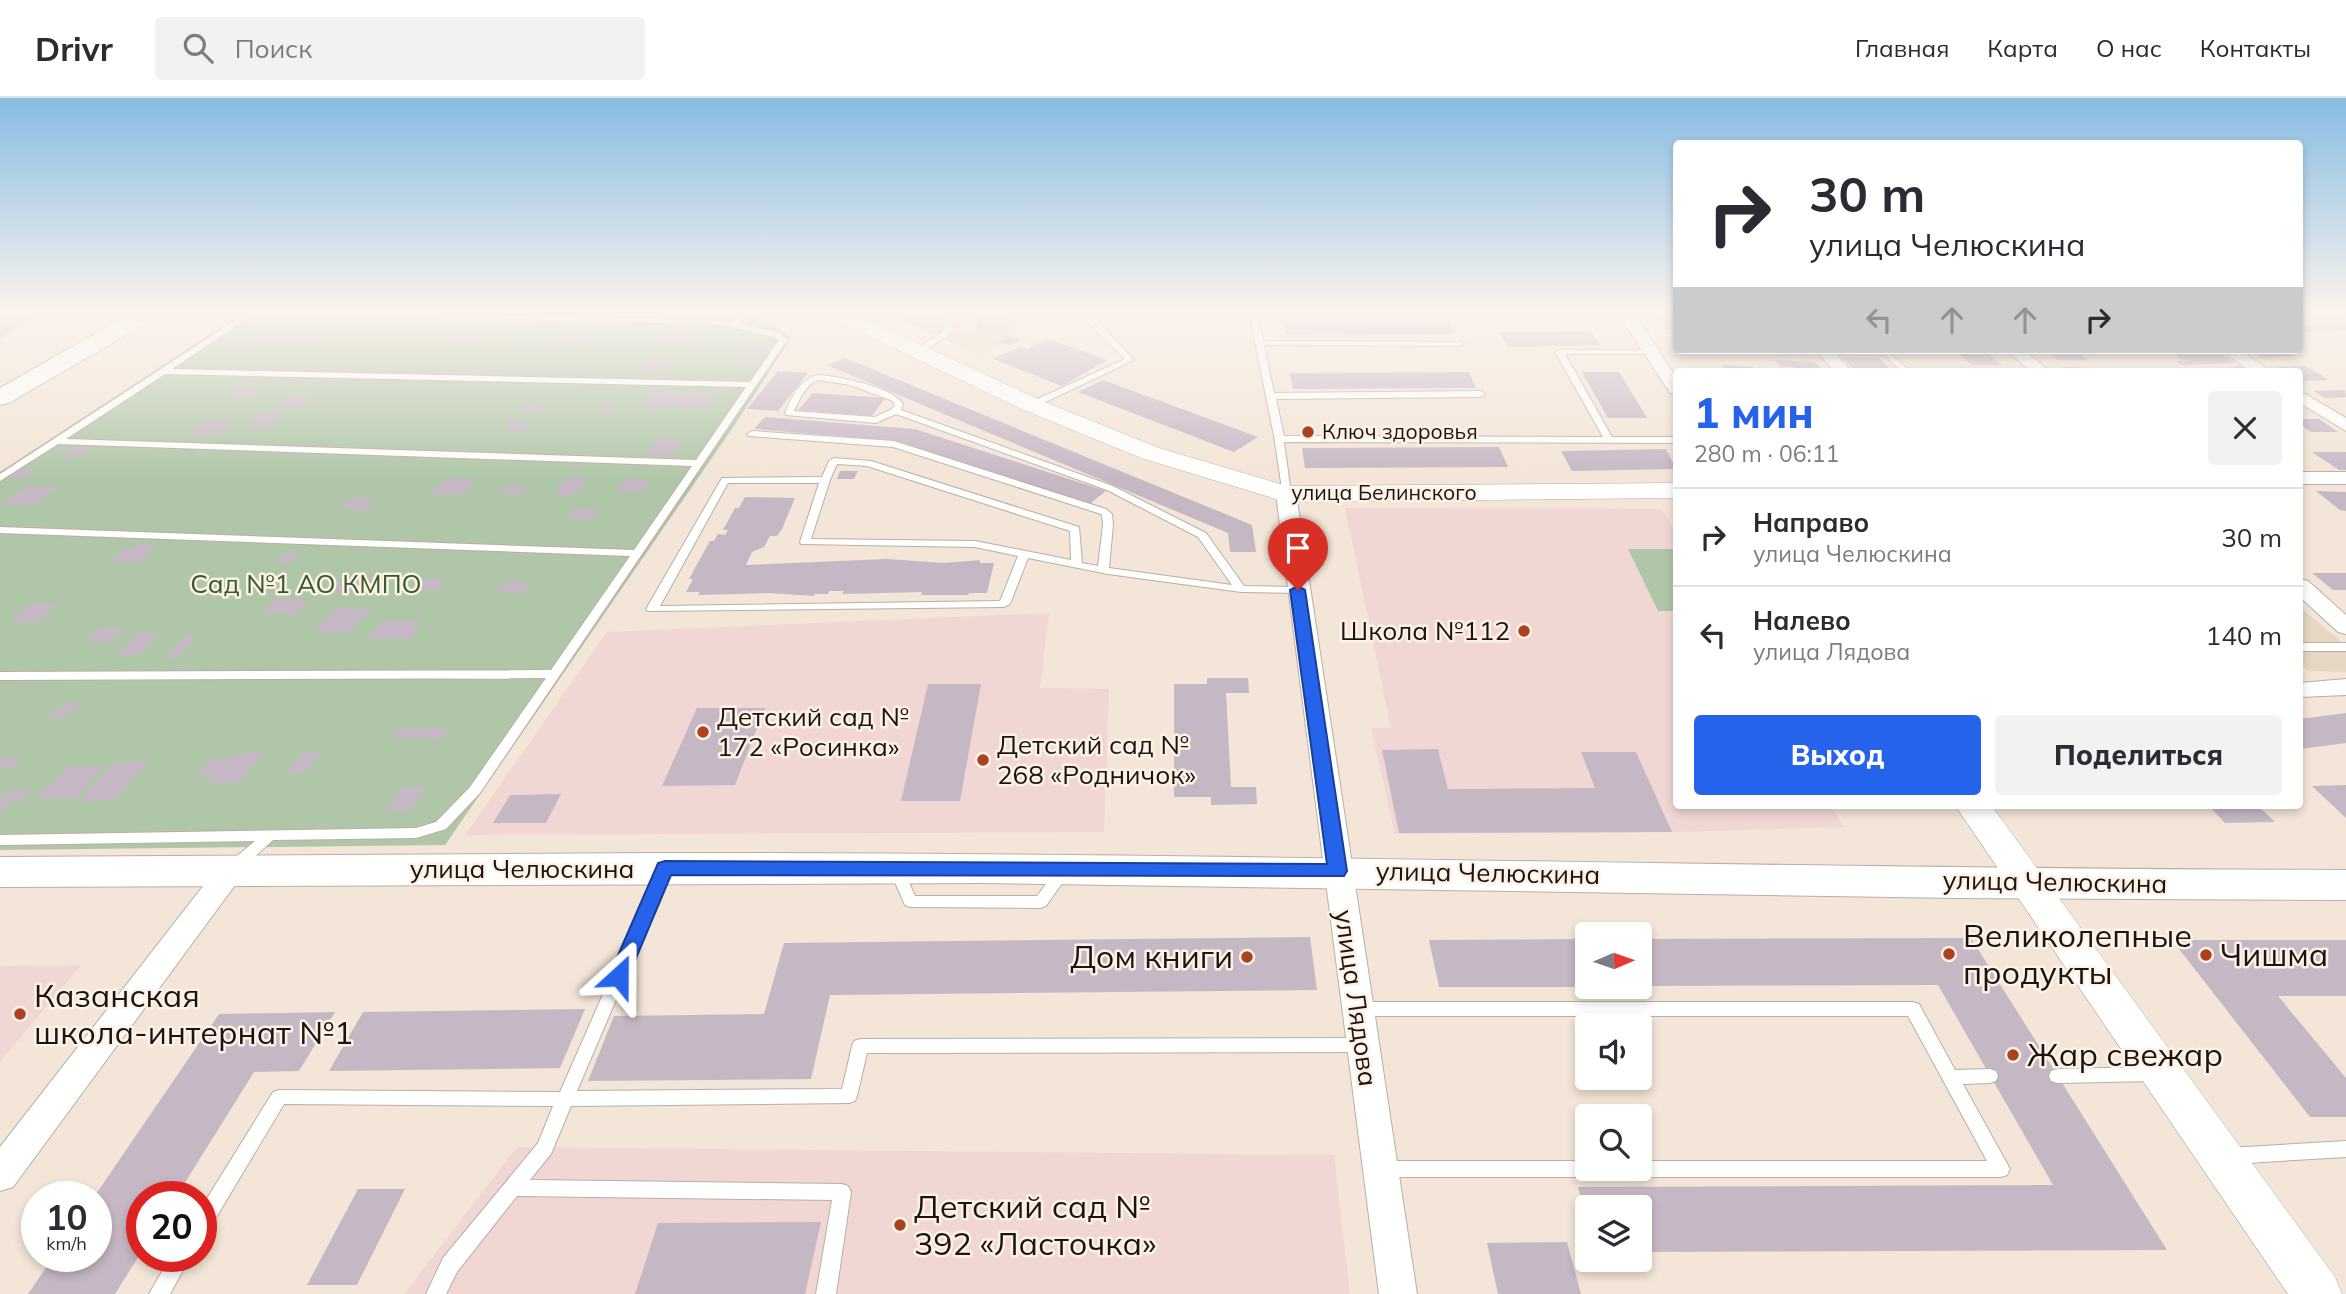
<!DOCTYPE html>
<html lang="ru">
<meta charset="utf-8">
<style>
:root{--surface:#fff;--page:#f2f2f3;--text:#2b2b33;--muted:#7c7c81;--line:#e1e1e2;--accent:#2563eb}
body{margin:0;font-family:Mulish,sans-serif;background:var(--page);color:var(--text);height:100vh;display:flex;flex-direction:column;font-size:26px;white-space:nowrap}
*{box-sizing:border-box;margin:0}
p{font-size:23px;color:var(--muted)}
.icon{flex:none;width:38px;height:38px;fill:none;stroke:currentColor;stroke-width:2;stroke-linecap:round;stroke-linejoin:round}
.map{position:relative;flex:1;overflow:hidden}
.side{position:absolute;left:1673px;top:270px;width:630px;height:441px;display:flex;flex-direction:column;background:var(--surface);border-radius:7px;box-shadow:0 4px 10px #0003}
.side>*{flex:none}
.top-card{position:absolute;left:1673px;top:42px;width:630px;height:214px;border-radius:7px;box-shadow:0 4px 10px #0003;background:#fff;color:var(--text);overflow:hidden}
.needle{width:46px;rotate:88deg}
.tools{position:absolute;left:1575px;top:824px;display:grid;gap:14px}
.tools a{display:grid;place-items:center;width:77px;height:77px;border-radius:7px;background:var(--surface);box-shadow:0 4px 10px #0003;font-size:35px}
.speed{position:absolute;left:21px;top:1083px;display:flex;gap:14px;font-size:35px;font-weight:700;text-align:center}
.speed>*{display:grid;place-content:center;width:91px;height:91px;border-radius:50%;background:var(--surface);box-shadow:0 4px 10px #0003;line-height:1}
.speed small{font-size:18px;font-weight:400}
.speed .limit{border:10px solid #d22;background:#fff;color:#111}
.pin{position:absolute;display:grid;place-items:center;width:60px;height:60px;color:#fff;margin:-72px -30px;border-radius:50% 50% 50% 0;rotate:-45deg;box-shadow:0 0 7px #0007}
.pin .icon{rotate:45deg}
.me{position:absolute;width:77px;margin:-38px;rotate:24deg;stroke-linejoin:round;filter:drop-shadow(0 0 5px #0008)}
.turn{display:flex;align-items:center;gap:24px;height:147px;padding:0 21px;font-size:32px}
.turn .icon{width:91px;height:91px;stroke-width:2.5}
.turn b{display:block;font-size:49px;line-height:60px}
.lanes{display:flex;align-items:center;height:66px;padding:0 21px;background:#0003;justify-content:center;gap:35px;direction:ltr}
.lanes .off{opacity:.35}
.round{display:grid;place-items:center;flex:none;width:74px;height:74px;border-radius:7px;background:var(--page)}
.summary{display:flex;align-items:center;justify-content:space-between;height:119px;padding:0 21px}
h1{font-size:42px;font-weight:800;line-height:52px;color:var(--accent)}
.action{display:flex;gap:14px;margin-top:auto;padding:14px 21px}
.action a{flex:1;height:80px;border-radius:7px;background:var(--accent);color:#fff;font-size:28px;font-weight:800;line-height:80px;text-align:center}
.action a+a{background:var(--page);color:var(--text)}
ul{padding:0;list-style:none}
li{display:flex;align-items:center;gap:21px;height:98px;padding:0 21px;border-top:2px solid var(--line)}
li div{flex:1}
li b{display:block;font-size:26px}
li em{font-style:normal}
header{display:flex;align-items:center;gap:42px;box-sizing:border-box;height:98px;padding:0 35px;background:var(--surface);border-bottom:2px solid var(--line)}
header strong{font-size:33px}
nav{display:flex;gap:38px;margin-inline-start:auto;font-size:24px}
.search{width:490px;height:63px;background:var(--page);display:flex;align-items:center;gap:18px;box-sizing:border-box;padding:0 24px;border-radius:7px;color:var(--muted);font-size:26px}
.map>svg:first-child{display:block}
</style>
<header>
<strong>Drivr</strong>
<div class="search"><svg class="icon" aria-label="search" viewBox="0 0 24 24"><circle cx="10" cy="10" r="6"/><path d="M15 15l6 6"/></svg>Поиск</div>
<nav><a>Главная</a><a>Карта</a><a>О нас</a><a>Контакты</a></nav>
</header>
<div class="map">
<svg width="2346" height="1196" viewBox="0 0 2346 1196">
<rect width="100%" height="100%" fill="#f3e5d7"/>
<path fill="#e6d7c4" d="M881 214H1021L1017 235 981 257Z
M2300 509 2346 548V574L2308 573 2300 566Z"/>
<path fill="#f1d7d3" d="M1345 410 1662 411 1676 435V707H1830L1844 729 1676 734 1395 736 1371 630H1391Z
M1049 515 1040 590 1109 591 1104 734 465 737 607 534Z
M81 867 0 964V868Z
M517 1049 1334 1057 1350 1196H404Z"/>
<path fill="#afc6a9" d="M244 214H743L778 230 791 240 736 325 445 747 0 752V374Z
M1628 451H1676V513H1658Z"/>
<path fill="#c6b7c5" d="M0 214H21L18 217H38L0 241Z
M883 214H944L940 229H920Z
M981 214H1012L1007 235H975Z
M2300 216H2336L2346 222V233L2300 234V226L2316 227Z
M1676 218V231H1665L1655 219Z
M1449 222 1455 236 1286 237 1283 223Z
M667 229 696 230 685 243 655 242Z
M272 233H288L275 241H259Z
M1591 233 1601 247 1508 249 1500 234Z
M298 234H316L302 244 284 243Z
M569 236H590L579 247H558Z
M460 238H477L470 245H453Z
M1009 238 1021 241 1010 247 998 244Z
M1049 241 1107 262 1062 288 993 261 1020 249 1027 251Z
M243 244H269L259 251H233Z
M747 248H767L761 258H742Z
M1772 252H1802L1807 257 1776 256Z
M2045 252H2075L2088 262H2057Z
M2172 252H2215L2235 265 2181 267 2176 263H2188L2179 260Z
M2253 252H2283L2293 258 2261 260Z
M1956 253H1985L2002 267H1972Z
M649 260 669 261 657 274H636Z
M845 260 1252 427 1256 454H1230L1228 435 827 267Z
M1843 260H1879L1892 273H1856Z
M1775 262 1815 264 1823 273H1797L1793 269H1780Z
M1722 267 1754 269 1755 273H1724Z
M2305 268 2329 282 2300 283V273H2282L2275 269Z
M2061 269 2092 270 2096 273H2065Z
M2241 269 2247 273H2216L2211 270Z
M778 273 808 275 778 313 747 311Z
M1469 274 1476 290 1293 291 1290 275Z
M1582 274H1619L1647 320H1608Z
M1103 282 1258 339 1234 354 1078 294Z
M236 292H260L251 300 226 299Z
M2345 292 2346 299 2325 300 2314 293Z
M654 294 683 295 671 309 642 308 647 302H643Z
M684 295 716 296 702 310 673 309Z
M813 295 885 300 872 318 798 312Z
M290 300H311L299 309 279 308Z
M526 306H543L536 313H519Z
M603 307H617L610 315 596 314Z
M263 314H284L268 329 246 330Z
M765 319 915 331 1106 393 1088 407 897 343 754 331Z
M2300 321H2319L2338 334H2311L2300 326Z
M210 322 235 323 215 337 190 336Z
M512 325H531L523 334 504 333Z
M660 340 684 341 670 358 646 357Z
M75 349H92L77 359H60Z
M1499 349 1508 369 1305 370 1302 350Z
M1666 351 1676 371 1572 373 1561 353Z
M2312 354H2346V372H2339Z
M11 372H36L24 380H0Z
M840 373H858L854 381H837Z
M566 380H587L575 397H554Z
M445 381H476L463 396H431Z
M625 381 652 382 643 394 616 393Z
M27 388 60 389 35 407 1 406Z
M508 388 528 389 520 397 500 396Z
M2316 393 2346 394V413L2340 412Z
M745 399 795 400 782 431 777 438H770L764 449 752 454 746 467 887 461 944 465 980 462V465H994L987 495H969L968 497H921L922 494 842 496 844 493H829L828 496H815L813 498 770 495 698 497 700 494H686L693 481H689L710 443H714L718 436 725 437 728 432H723L735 410H739Z
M351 400H375L364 412 340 411Z
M575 410 600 411 592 422H567Z
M139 446H153L147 452H154L141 464 108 465 122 452 133 451Z
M286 454 302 455 290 466 274 465Z
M2312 475H2346V492H2333Z
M349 477 374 479 357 495 331 493Z
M419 481H445L437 492H410Z
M506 483 531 484 523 495 498 494Z
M276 501 310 502 296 516 261 515Z
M30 506H58L37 524H9Z
M337 510 371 511 348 535 313 534Z
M423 522 410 541H367L382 523Z
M99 530H125L111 544H84Z
M138 535H160L137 558H115Z
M188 537H199L175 561H164Z
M1207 580H1248L1249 595H1226L1231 689H1256L1257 706 1211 707V699H1174V586H1207Z
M928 586H981L960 703H901Z
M65 605H80L62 621H47Z
M697 610H765L735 687 662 688Z
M2346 615V645L2300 651V621Z
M399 630 448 631 440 641 391 640Z
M1438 651 1448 691 1595 690 1581 654H1636L1672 734 1399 735 1382 652Z
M241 654H263L239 685 208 686 214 678 196 679 210 661 236 660Z
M303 654H321L305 675H286Z
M23 659 12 670H0V660Z
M115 664H148L114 702 80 703Z
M105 668 75 700H37L68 669Z
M2346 687V720L2312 688Z
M403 689H426L410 713H386Z
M32 692 22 703 10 704 0 715V699L10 693Z
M561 696 546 725H493L510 697Z
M2208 707H2257L2275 724 2225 725Z
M1310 839 1317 892 830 897 811 981 588 983 614 918 764 916 784 845Z
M1971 840 2167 1152 1640 1154V1110H1587L1586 1120 1578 1089 2053 1087 1938 887 1640 888V841Z
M1587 841V889H1439L1429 842Z
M2172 842H2346V898H2278L2346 980V1019H2310Z
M585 911 560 970 329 973 363 914Z
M335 914 299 973 254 974 176 1099H142V1153L115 1196H28L54 1158H96L94 1099 219 916Z
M358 1091H405L357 1187H307Z
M821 1124 805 1196H635L658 1125Z
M1567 1144 1581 1196H1498L1487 1145Z"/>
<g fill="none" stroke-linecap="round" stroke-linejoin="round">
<defs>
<path id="service" d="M248 214H257L172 271 750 284 779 242 774 239 724 227 342 216 338 214H426L724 223 732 225 733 219 723 214H734L741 218 740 226 780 235 787 242 480 695 446 731 416 740 273 742 241 771H231L229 767 231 763 255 743 0 747V737L416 730 436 724 470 689 546 580 0 582V574L551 572 630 458 0 435V429L634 452 692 368 58 346 0 383V376ZM165 276 746 289 696 362 66 341Z
M955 214H964L954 222 948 238 918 256H912V252L942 235 947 221Z
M1081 214H1142L1138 216 1093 218 1134 262 1035 309H1029V305L1125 261 1082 218Z
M1249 214H1257L1263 243 1460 244 1464 246 1460 248 1264 247 1274 295 1481 293 1485 296 1481 299 1276 301 1284 338 1603 339 1555 254 1559 252H1651L1655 254 1654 256H1565L1612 339H1676V345L1284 344 1291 396 1286 399 1283 398 1274 338Z
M1823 252 1887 253 1910 273H1901L1885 257 1825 256 1821 254Z
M818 277C837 278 893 289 903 306L901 312 1113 388 1206 435 1244 488 1298 489 1304 492 1298 495 1241 494 1108 476 1028 460 1010 506 1004 509 648 513 646 511 722 380 822 379 829 363 834 360 871 363 1079 429 1082 465 1098 468 1103 427 1102 417 1098 415 893 349 749 338 747 336 752 333 894 343 1106 411 1112 416 1113 427 1109 470 1232 487 1198 439 1107 392 896 316 876 325 786 317 785 315C792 298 799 282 818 277ZM818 282 850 287 893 303 895 306 892 311 875 319 794 313C800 301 805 287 818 282ZM837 366 867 368 1070 433 1071 462 975 443 811 441 830 382ZM728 385H819L800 444 801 446 975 449 1018 458 1000 503 660 508Z
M2300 545H2346V553H2300Z
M665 766 670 767 672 771 577 993 842 991 852 948 854 943 860 941 1362 940 1368 942 1370 947 1368 952 1362 954 867 955 857 998 855 1003 849 1005 571 1008 551 1056 530 1082 842 1086 848 1088 851 1094 836 1196H816L832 1102 517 1098 457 1174 446 1196H426L443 1160 538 1045 553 1008 284 1006 208 1133 201 1136V1110L273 994 279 992 560 994 658 771 660 767Z
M896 766 901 767 915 798H1037L1058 770 1063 769 1068 770 1070 774 1046 808 1041 810 910 809 905 807 889 771 891 767Z
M1358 904H1913L1919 906 1955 972 1990 971 1996 973 1998 978 1996 983 1990 985 1963 986 2010 1071 2007 1077 2001 1079H1640L1634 1077 1631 1071H1640V1063H1987L1908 918H1358L1352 916 1350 911 1352 906Z
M2154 969 2160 971 2162 976 2160 981 2154 983 2057 985 2051 983 2049 978 2051 973 2057 971Z
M2346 1043V1059L2230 1066 2224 1064 2221 1058 2224 1052 2230 1050Z
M1384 1063H1587V1071H1596L1593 1077 1587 1079H1384L1378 1077 1375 1071 1378 1065Z
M171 1158H191L170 1196H149Z"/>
<path id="minor" d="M1617 214H1633L1676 279V296L1670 295Z
M1816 252H1833L1851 273H1834Z
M2006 252H2024L2049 273H2031Z
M2221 252H2240L2270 273H2250Z
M2300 293 2346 320V333L2300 305Z
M2300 374H2346V386H2300Z
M1286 390 1293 392 1296 396 1417 1196H1379L1276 396 1279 392Z
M2300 481 2308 483 2346 517V536L2338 534 2300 499Z
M2346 581V597L2300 599V585Z
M231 761 241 765 245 772 241 779 13 1089 0 1093V1049L221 765Z"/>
<path id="tertiary" d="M824 214H850L1040 302 1159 350 1287 388 1676 385V400L1286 404 1141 360 1024 312 827 218Z
M1955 707H1991L2335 1179 2342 1196H2288Z"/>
<path id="secondary" d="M133 214H160L157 219 9 305 0 307V290Z
M654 755C1218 754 1782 771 2346 772V802L1957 800 982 785 0 789V759Z"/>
</defs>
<use href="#service" stroke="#bcaea1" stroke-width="2"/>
<use href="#minor" stroke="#bcaea1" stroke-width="2"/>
<use href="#tertiary" stroke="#bcaea1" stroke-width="1"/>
<use href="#secondary" stroke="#bcaea1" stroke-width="2"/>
<use href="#service" fill="#fff" fill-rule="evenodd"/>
<use href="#minor" fill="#fff" fill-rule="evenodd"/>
<use href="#tertiary" fill="#fff" fill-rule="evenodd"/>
<use href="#secondary" fill="#fff" fill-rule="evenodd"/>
</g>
<linearGradient id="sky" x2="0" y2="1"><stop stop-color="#87bce3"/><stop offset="0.56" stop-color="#faf3ed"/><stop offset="1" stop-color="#faf3ed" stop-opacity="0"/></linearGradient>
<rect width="2346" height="382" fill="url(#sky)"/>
<path fill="#2563eb" stroke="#184099" stroke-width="2" d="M1298 488 1305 492 1347 773 1344 778 671 777 626 884 619 886 612 884 609 878 656 770 658 765 665 763 1327 766 1290 492Z"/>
<g fill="#aa4220" stroke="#fef2e7" stroke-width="2.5">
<circle cx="1308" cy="334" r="7"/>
<circle cx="1524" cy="533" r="7"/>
<circle cx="703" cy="634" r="7"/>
<circle cx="983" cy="662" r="7"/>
<circle cx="1949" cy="856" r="7"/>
<circle cx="2206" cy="857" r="7"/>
<circle cx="1247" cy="859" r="7"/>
<circle cx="20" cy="916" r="7"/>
<circle cx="2013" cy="957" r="7"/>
<circle cx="900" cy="1127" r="7"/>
</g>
<g text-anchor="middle" stroke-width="5" stroke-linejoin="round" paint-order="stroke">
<g font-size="21" fill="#1a1511" stroke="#fef2e7" text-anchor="start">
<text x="1322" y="341">Ключ здоровья</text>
</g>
<g font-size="21" fill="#1a1511" stroke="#fef2e7">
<text x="1384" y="402">улица Белинского</text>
</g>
<g font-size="26" fill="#345b29" stroke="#fef2e7">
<text x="306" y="495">Сад №1 АО КМПО</text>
</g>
<g font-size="26" fill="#1a1511" stroke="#fef2e7" text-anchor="start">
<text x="1510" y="542" text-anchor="end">Школа №112</text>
<text x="717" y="628">Детский сад №<tspan x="717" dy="30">172 «Росинка»</tspan></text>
<text x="997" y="656">Детский сад №<tspan x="997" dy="30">268 «Родничок»</tspan></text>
</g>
<g font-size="26" fill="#1a1511" stroke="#fef2e7">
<text x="522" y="780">улица Челюскина</text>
<text transform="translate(1488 775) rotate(1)" y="9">улица Челюскина</text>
<text transform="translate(2055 784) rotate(1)" y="9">улица Челюскина</text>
<text transform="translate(1356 900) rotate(82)" y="9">улица Лядова</text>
</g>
<g font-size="32" fill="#1a1511" stroke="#fef2e7" text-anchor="start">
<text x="1963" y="849">Великолепные<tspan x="1963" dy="37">продукты</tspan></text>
<text x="2220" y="868">Чишма</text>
<text x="1233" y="870" text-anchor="end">Дом книги</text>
<text x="34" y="909">Казанская<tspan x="34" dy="37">школа-интернат №1</tspan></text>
<text x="2027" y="968">Жар свежар</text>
<text x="914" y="1120">Детский сад №<tspan x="914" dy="37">392 «Ласточка»</tspan></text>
</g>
</g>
</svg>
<div class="tools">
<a><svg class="needle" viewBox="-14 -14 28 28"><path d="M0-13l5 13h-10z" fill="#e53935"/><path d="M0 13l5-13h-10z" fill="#7c7c81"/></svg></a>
<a><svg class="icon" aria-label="sound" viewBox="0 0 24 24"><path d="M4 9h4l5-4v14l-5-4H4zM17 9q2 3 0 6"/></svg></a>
<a><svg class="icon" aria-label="search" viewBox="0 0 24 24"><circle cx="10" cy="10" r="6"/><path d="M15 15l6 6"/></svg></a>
<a><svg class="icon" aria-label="layers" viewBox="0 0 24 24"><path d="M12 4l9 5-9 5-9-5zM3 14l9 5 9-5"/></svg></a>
</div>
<div class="speed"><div>10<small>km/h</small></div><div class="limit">20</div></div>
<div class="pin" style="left:1298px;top:492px;background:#d93025"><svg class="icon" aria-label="arrive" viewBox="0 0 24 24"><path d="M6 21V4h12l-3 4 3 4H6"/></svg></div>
<svg class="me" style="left:619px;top:878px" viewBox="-20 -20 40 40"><path d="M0-17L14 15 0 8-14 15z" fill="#2563eb" stroke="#fff" stroke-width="4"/></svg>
<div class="top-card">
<div class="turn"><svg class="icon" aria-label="right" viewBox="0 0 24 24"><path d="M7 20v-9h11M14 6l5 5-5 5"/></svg><div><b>30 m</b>улица Челюскина</div></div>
<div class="lanes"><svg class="icon off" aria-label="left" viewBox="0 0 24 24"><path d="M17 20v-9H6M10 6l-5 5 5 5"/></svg><svg class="icon off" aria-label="ahead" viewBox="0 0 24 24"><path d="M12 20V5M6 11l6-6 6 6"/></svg><svg class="icon off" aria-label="ahead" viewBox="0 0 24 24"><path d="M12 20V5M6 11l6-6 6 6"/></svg><svg class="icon" aria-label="right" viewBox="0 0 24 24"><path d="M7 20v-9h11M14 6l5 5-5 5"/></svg></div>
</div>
<section class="side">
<div class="summary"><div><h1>1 мин</h1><p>280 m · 06:11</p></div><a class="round"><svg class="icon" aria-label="close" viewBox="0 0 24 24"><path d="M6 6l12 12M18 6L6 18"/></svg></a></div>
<ul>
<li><svg class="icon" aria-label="right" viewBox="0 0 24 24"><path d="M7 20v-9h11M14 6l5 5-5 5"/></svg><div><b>Направо</b><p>улица Челюскина</p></div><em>30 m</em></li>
<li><svg class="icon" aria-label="left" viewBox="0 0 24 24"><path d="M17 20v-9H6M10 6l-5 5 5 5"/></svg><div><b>Налево</b><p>улица Лядова</p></div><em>140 m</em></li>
</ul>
<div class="action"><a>Выход</a><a>Поделиться</a></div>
</section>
</div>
